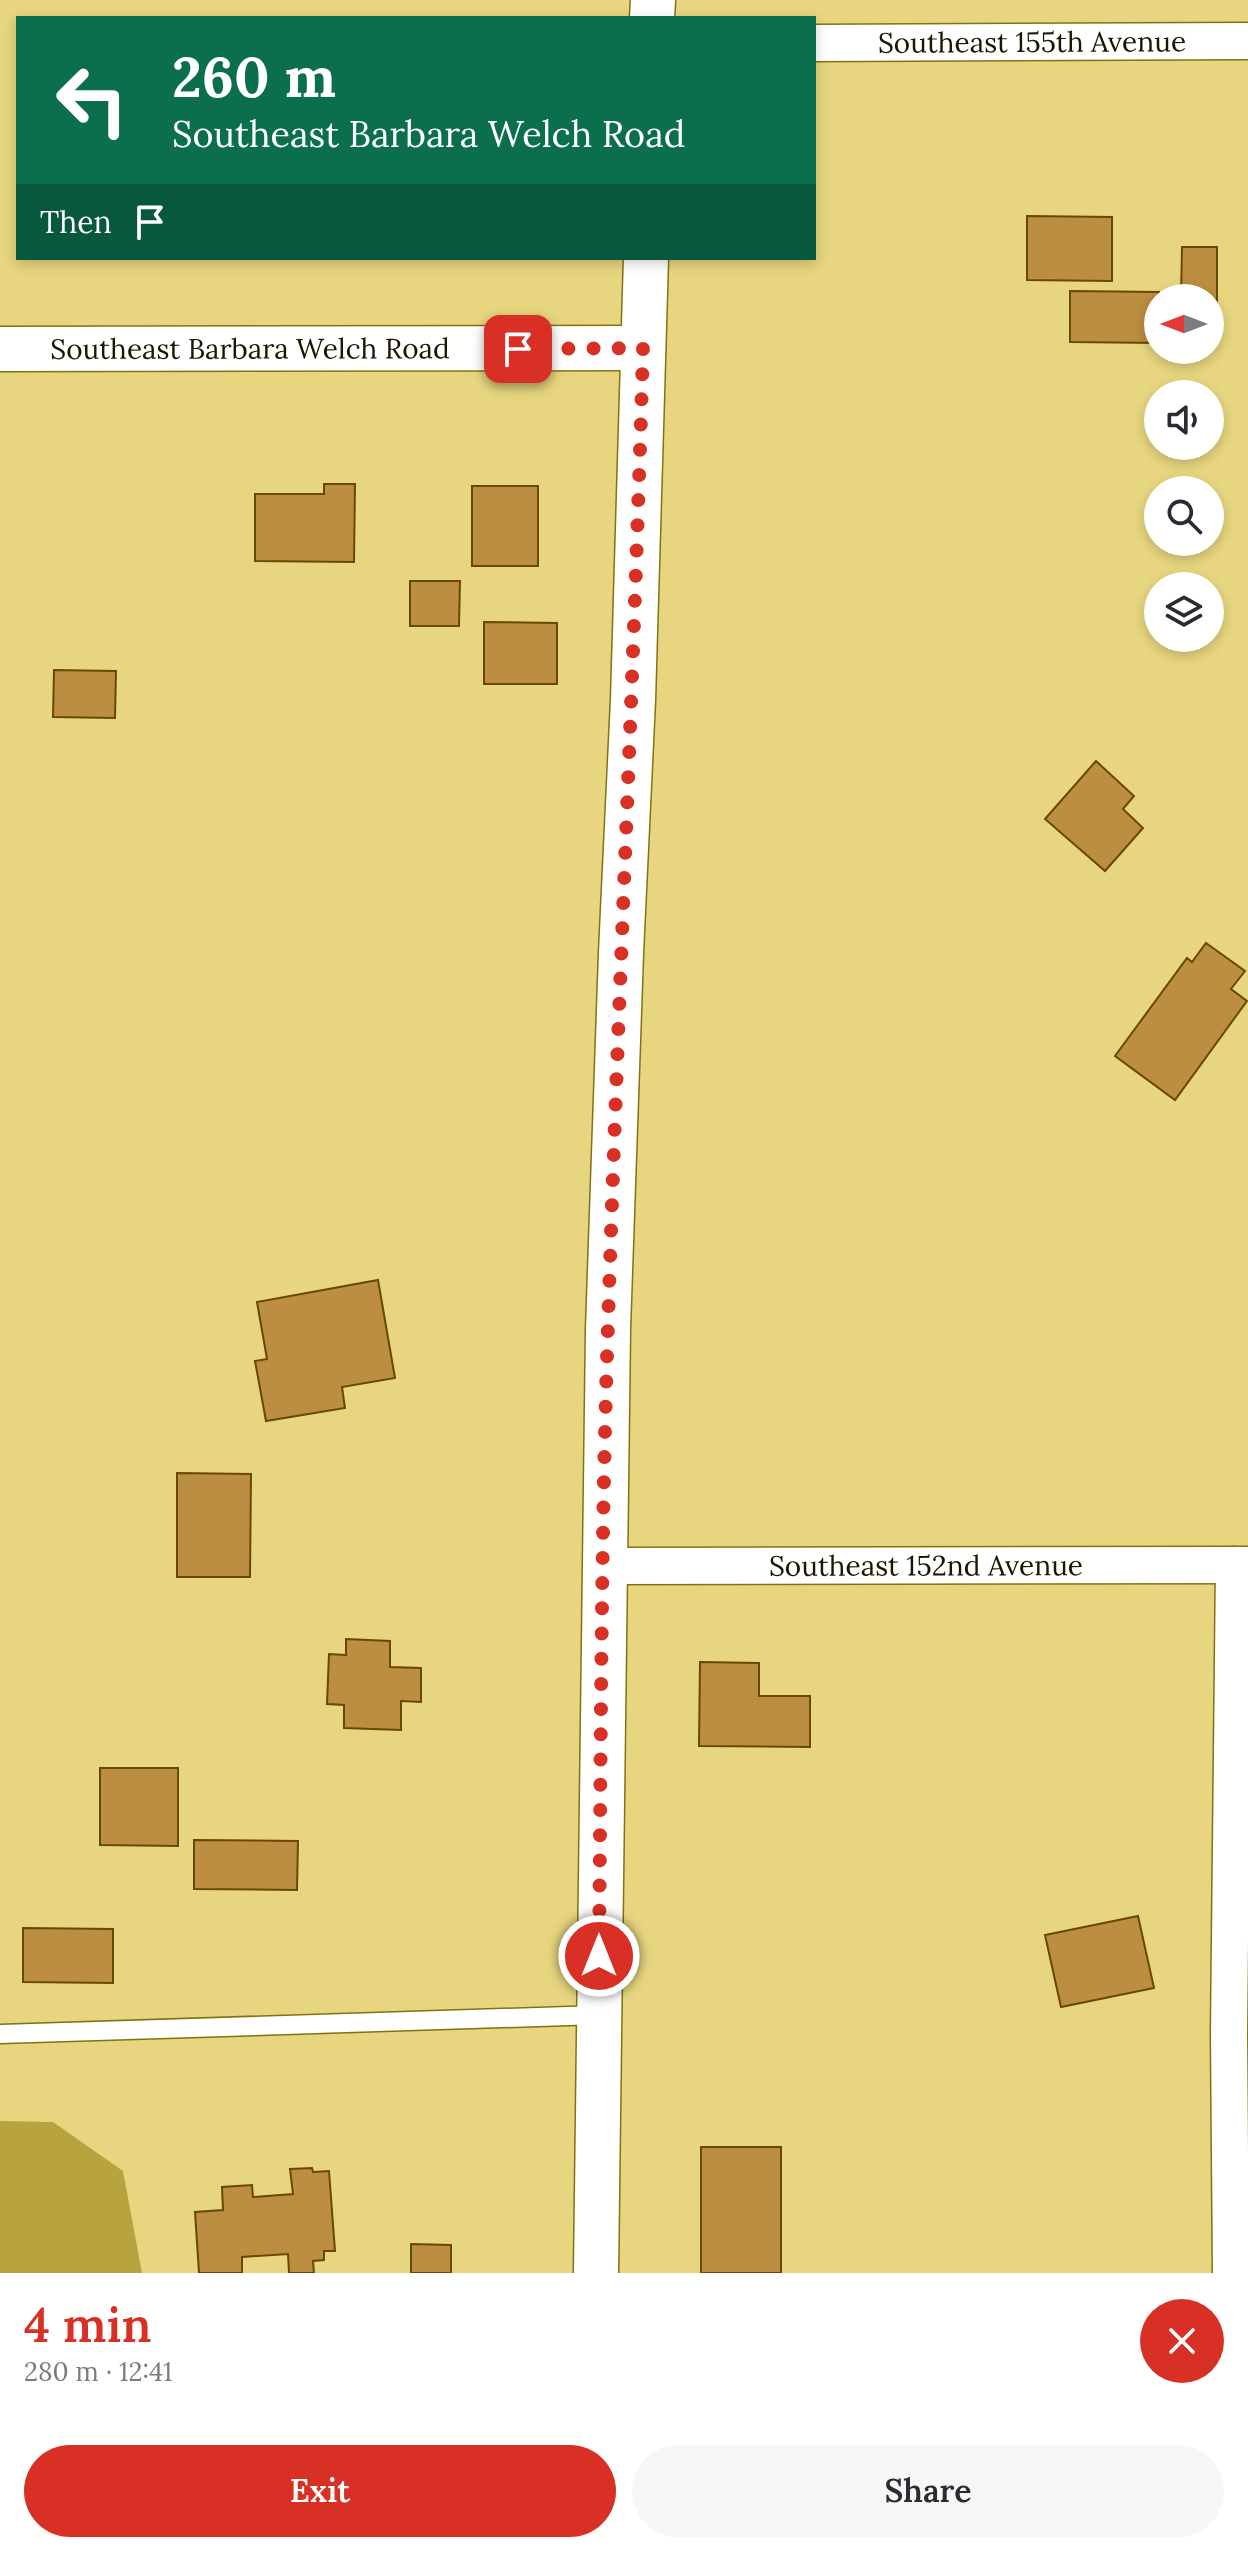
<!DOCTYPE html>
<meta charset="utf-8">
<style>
:root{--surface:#fff;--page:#f7f7f7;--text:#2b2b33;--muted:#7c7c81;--accent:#d93025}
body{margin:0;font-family:Lora,serif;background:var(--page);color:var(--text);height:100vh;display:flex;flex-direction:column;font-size:30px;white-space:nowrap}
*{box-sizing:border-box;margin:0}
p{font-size:26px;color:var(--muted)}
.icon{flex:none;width:44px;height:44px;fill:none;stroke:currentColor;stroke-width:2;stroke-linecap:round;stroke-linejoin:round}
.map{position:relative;height:2273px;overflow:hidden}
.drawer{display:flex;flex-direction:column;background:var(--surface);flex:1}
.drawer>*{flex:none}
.top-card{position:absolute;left:16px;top:16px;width:800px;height:244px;border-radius:0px;box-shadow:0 4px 12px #0003;background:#0b6e4f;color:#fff;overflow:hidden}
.needle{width:52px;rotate:270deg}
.tools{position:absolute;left:1144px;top:284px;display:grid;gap:16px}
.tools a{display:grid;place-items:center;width:80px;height:80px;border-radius:50%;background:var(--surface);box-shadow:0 4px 12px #0003;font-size:40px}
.pin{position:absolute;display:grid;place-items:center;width:68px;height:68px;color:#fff;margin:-34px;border-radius:16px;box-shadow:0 4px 12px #0006}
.me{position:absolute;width:88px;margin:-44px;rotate:0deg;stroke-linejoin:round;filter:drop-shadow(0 0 6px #0008)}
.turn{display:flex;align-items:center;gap:28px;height:168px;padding:0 24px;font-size:36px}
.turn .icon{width:104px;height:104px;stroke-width:2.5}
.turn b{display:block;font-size:56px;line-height:68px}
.then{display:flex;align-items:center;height:76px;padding:0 24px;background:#0003;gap:16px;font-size:30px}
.round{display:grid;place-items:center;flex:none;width:84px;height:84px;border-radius:42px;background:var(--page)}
.head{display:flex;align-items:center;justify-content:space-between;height:136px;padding:0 24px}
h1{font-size:48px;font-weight:600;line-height:60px;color:var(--accent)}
.button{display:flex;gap:16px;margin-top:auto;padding:16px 24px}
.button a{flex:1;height:92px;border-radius:48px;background:var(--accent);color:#fff;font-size:32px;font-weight:600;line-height:92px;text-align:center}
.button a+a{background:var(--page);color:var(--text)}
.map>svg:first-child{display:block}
</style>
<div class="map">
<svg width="1248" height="2273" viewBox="0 0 1248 2273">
<rect width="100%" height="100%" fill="#e7d67f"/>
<path fill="#b7a43f" d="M0 2121 53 2122 123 2171 142 2273H0Z"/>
<path fill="#bb8e40" stroke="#694803" stroke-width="2" d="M1027 216 1112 217V281L1027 280Z
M1182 247H1217V329H1210V298H1181Z
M1070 291 1159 292 1158 343 1070 342Z
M324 484H355L354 562 255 561V494H324Z
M472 486H538V566H472Z
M410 581H460L459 626H410Z
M484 622 557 623V684H484Z
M54 670 116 671 115 718 53 717Z
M1096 761 1134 796 1123 809 1143 828 1105 871 1045 819Z
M1206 943 1245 971 1231 989 1247 1001 1175 1100 1115 1056 1187 958 1192 962Z
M378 1280 395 1378 342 1387 345 1408 266 1421 255 1361 267 1359 257 1302Z
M177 1473 251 1474 250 1577H177Z
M346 1639 390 1641V1667L421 1668V1702L401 1701V1730L344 1728V1705L327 1704 329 1654 346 1655Z
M700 1662 759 1663V1696H810V1747L699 1746Z
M100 1768H178V1846L100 1845Z
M194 1840 298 1841 297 1890 194 1889Z
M1138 1916 1154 1988 1061 2007 1045 1935Z
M23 1928 113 1929V1983L23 1982Z
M701 2147H781V2273H701Z
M312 2168 313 2172 329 2171 335 2251H324V2260L313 2261 314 2273H289L288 2254 242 2257V2273H199L195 2212 223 2210 222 2187 252 2185 253 2197 293 2194 290 2169Z
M411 2244 451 2245V2273H411Z"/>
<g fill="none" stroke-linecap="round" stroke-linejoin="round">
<defs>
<path id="service" d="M0 2034 599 2015"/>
<g id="minor">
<path id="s1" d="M814 43 1248 41"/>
<path id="s2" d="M604 1566 1248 1565"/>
<path d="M1231 2273 1229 2034 1234 1565"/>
</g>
<g id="tertiary">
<path d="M652 18 653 0"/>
<path id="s3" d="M0 349 643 348"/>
<path d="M596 2273 608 1329 621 953 633 700 646 258"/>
</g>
</defs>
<use href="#service" stroke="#837211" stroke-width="21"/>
<use href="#minor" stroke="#837211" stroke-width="39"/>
<use href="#tertiary" stroke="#837211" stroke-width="47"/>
<use href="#service" stroke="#fff" stroke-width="18"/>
<use href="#minor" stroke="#fff" stroke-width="36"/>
<use href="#tertiary" stroke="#fff" stroke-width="44"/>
</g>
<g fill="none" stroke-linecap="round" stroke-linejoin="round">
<path stroke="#d93025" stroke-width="14" stroke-dasharray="0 25.2" d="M518 349 643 348C634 674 618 1000 608 1325 601 1535 601 1746 599 1956"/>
</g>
<g text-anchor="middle" stroke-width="8" stroke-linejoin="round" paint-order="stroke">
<g font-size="28" fill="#1b1600" stroke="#e7d67f">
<text dy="10" stroke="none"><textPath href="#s1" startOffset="218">Southeast 155th Avenue</textPath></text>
<text dy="10" stroke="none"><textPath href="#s3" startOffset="250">Southeast Barbara Welch Road</textPath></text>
<text dy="10" stroke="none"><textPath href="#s2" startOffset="322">Southeast 152nd Avenue</textPath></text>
</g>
</g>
</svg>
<div class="tools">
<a><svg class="needle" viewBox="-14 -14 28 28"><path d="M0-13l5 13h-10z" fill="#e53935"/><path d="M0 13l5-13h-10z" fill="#7c7c81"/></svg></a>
<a><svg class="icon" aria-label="sound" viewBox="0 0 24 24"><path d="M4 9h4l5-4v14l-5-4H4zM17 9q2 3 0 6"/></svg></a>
<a><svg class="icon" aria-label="search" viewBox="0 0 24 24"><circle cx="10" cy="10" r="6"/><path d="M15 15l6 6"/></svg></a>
<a><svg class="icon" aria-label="layers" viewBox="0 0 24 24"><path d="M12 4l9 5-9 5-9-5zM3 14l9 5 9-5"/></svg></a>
</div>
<div class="pin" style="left:518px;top:349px;background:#d93025"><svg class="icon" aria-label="arrive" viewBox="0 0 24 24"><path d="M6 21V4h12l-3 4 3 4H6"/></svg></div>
<svg class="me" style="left:599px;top:1956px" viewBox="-20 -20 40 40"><circle r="17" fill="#d93025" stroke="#fff" stroke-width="3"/><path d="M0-11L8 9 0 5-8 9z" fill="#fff"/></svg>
<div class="top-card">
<div class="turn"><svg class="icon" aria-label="left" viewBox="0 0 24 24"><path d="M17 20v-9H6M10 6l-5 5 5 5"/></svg><div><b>260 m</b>Southeast Barbara Welch Road</div></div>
<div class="then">Then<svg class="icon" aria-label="arrive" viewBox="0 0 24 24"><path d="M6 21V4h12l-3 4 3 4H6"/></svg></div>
</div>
</div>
<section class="drawer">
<div class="head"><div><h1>4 min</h1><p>280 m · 12:41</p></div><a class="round" style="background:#d93025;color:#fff"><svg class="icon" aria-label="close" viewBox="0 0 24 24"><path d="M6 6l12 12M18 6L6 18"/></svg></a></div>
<div class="button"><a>Exit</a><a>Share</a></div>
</section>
